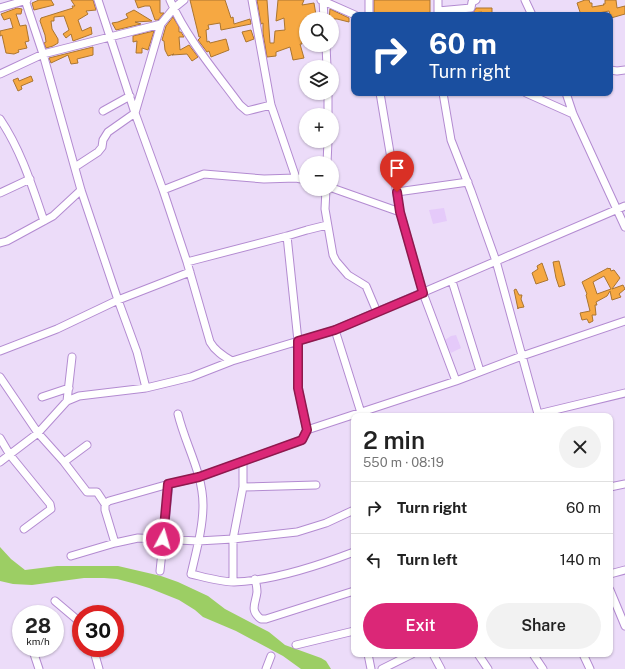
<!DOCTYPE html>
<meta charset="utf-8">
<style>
:root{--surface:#fff;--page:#f2f2f2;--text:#222;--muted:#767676;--line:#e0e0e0;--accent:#db2777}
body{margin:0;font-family:"Public Sans",sans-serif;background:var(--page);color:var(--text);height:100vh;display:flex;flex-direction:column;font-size:15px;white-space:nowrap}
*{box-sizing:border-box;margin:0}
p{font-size:13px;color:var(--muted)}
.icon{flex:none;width:22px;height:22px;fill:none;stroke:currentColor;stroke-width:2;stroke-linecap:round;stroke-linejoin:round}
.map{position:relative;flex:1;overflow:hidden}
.drawer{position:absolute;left:351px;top:413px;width:262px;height:244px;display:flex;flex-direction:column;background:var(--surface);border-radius:8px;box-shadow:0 1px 3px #0004}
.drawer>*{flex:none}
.banner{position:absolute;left:351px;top:12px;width:262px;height:84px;border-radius:8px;box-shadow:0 1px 3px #0004;background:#1a4fa0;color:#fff;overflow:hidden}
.controls{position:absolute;left:299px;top:12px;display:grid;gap:8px}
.controls a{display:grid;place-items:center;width:40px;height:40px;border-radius:50%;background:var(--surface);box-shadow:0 1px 3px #0004;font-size:20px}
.speed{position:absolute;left:12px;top:605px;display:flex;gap:8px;font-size:20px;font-weight:700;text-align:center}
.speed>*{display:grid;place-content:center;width:52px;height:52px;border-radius:50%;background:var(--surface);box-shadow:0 1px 3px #0004;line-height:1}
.speed small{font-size:10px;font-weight:400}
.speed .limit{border:6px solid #d22;background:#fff;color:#111}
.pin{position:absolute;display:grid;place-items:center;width:34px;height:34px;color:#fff;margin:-41px -17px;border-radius:50% 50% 50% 0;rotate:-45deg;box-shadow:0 0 4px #0007}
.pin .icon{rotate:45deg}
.me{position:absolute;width:44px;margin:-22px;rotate:6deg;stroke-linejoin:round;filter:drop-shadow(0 0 3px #0008)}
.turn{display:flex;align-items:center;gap:14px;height:84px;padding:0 12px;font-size:18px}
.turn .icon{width:52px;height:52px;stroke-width:2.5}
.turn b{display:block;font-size:28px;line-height:34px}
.round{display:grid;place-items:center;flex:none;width:42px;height:42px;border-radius:21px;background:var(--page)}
.summary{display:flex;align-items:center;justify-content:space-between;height:68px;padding:0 12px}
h1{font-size:24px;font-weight:600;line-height:30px}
.button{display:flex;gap:8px;margin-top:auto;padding:8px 12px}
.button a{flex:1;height:46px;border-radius:24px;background:var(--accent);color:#fff;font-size:16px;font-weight:600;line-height:46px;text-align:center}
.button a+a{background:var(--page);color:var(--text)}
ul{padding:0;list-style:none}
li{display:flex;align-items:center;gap:12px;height:52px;padding:0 12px;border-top:1px solid var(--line)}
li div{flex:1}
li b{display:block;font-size:15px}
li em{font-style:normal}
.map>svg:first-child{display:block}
</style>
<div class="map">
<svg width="625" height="669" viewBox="0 0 625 669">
<rect width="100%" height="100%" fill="#ecdcf9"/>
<path fill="#e5cafa" d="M444 208 447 221 433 224 429 210Z
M456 335 461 348 451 353 445 340 451 336Z"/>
<path fill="#9cce64" d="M0 547 11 559 25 570 57 566H118L161 576 178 582 208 596 225 609 269 632 285 645 321 658 326 661 331 669H301L283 656 236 631 203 617 195 610 179 600 149 588 136 584 117 579 104 578H84L32 585 13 584 0 581Z"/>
<path fill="#f6a842" stroke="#ab7530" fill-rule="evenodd" d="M39 0H51L54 5 34 10 32 3Z
M71 0H93L96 10 86 11 88 14 78 20 82 31 91 27 92 34 73 41 71 34 66 38 63 34 69 30 64 16 54 17V21H51L52 29 58 39V43L53 46 46 48 44 43 46 42 45 35 40 21 41 18 73 8 72 6H75Z
M135 0H160V13H164L158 20H155L150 6H145L138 8Z
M190 0H225L231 18 233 17 234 24 250 19 251 24 221 30 220 23 208 25 209 29 206 30 207 42 209 41 210 43 226 39 229 50 211 57 209 51 207 52 198 40 201 37H199Z
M257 0H267L270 43H274L275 31 285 30 284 18 276 21 278 0H304L302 5 314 3 316 15H315V19H304V22H303L306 38H302V44H300L304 58 293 60 290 47 276 52V56L267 57 263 33V23L261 24Z
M374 0H430V15H374Z
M585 0H589L590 3H592V7L604 5 603 4H605V0H616L617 8 625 6V14L611 18 609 11 593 14 594 15H581L577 3Z
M17 8 22 9 21 14H16L20 26 26 25 29 41 25 42 27 48 18 50 19 52 14 54 6 53 2 35 0 36V31L13 28 10 18 4 20 1 14Z
M476 8H492V15H482V12L473 13Z
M330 9 349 18V22L337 19H329Z
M134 10 152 21 135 22 141 24 116 30 112 23 118 22 128 18 126 14Z
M173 17 179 27V32H181L184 37H179L180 50 189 45 198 57 192 61 187 54 172 55 174 54 168 56 165 50 164 41 162 40 166 26Z
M251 30 254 39 246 42 242 32Z
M154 31 148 50 142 48V53H136L137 41 133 42V36Z
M93 47V55L77 59 78 63 71 64 68 55 51 63 49 58Z
M31 76 33 81 21 86 22 89 18 91 13 80 18 78 19 81Z
M559 261 565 285 559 287 556 278 553 262Z
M542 263 548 280 536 284 532 273 538 269 537 266Z
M608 268 609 269 610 268 611 271 614 270 620 278 612 289 623 285 625 289 619 294 621 297 612 300 610 291 607 296 596 302 597 305H595L596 315H592L593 321 589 323 587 319 582 320 580 313 590 311 586 295 587 294 582 282ZM604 276 611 289 597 294 593 282Z
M516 289 519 295H522L521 299 524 307 518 308V309L514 290Z"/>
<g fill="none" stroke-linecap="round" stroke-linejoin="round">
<defs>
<path id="minor" d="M25 0 43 54 81 190 118 300 137 352 146 388
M98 0 135 113 163 190 187 262 210 342C215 351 223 356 232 361L335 330 625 206
M170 0C187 39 215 71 240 105L247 111 271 105
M252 0 271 105 296 178
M321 0 355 15
M323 0 324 19
M525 0 532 15
M0 8 27 0
M438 11 471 8 472 2 476 0
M369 15V0
M438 15V0
M326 45 327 67
M610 70 617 71 625 70
M0 74 43 54 161 24
M328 93V115
M380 93 400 212 423 293 456 381
M443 93 451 140 471 191 496 261 538 414 625 393
M526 93 573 114
M566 93 573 114 625 227
M103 111 130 96
M0 119C21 150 32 186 44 221
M327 163 328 141
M75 167 98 152 102 147 103 140 108 132 135 113 161 24 174 8 184 0
M332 188 400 212
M326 189 325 209 333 255 336 261 348 275 366 286 377 312
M163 190 204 174 264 179 296 178 306 180
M397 192 468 182
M0 193 30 179
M287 236 298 341V388L307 430
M0 243 7 241 53 216 81 190
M187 262 287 236 307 230 327 225
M452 281 480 371
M335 330 362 416
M0 351 57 329 118 300 190 272
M0 377 38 433 64 462 87 492H97L105 504V510L115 543
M42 397 69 388
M67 401 72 357
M178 414C185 444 203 473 203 505 203 528 196 552 191 574 204 577 221 582 234 582 270 581 320 565 354 552
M0 438 10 455 50 504 51 509 24 529
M0 462 38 433 67 401 79 396 146 388 175 381 191 377 232 361
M64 462 87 445
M243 487 316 485
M610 487 625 484
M105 504 109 501 169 484 199 477 302 440 307 430 456 381 522 356 625 321
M71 556 115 543 138 538 198 541 233 539 297 532 326 523 354 510
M160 571 169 484
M610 574 625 570
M255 579C256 583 257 588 257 592 256 603 249 610 261 619H266L354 591
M233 582V539L243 487V461
M610 590 625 626
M55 601 81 623
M296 645 354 631
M32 648 39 669
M93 648 99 669
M368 654 371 669
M433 654 441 669
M478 654 488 669
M533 654 543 669
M583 654 590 669
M266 669 271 656
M382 669 412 654"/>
</defs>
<use href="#minor" stroke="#b38bd1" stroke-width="9"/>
<use href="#minor" stroke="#fff" stroke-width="7"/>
</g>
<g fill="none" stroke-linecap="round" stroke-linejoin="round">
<defs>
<path id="route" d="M163 539 168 484 199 477 302 440 307 430 298 388V341L335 330 423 293 400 212 397 192"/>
</defs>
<use href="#route" stroke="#8e194d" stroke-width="10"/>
<use href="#route" stroke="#db2777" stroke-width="7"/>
</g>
</svg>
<div class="controls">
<a><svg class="icon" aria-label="search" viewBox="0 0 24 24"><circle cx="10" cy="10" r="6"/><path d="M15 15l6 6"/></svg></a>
<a><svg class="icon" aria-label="layers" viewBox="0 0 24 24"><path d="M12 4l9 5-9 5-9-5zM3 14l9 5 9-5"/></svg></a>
<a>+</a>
<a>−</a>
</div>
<div class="speed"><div>28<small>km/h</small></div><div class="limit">30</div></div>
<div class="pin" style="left:397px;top:192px;background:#d93025"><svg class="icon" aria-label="arrive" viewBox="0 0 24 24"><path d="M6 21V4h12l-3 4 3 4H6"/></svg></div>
<svg class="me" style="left:163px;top:539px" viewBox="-20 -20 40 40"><circle r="17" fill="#db2777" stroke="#fff" stroke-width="3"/><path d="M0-11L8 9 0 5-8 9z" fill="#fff"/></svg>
<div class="banner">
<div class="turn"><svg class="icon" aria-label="right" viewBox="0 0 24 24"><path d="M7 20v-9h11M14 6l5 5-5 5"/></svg><div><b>60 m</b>Turn right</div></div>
</div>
<section class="drawer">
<div class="summary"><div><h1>2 min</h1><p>550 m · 08:19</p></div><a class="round"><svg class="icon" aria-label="close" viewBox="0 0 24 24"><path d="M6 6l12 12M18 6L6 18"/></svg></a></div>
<ul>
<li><svg class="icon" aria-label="right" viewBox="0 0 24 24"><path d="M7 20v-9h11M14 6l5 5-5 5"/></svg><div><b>Turn right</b></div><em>60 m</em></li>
<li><svg class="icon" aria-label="left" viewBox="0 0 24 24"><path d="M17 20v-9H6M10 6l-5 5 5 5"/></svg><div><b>Turn left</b></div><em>140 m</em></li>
</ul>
<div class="button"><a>Exit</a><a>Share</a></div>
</section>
</div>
